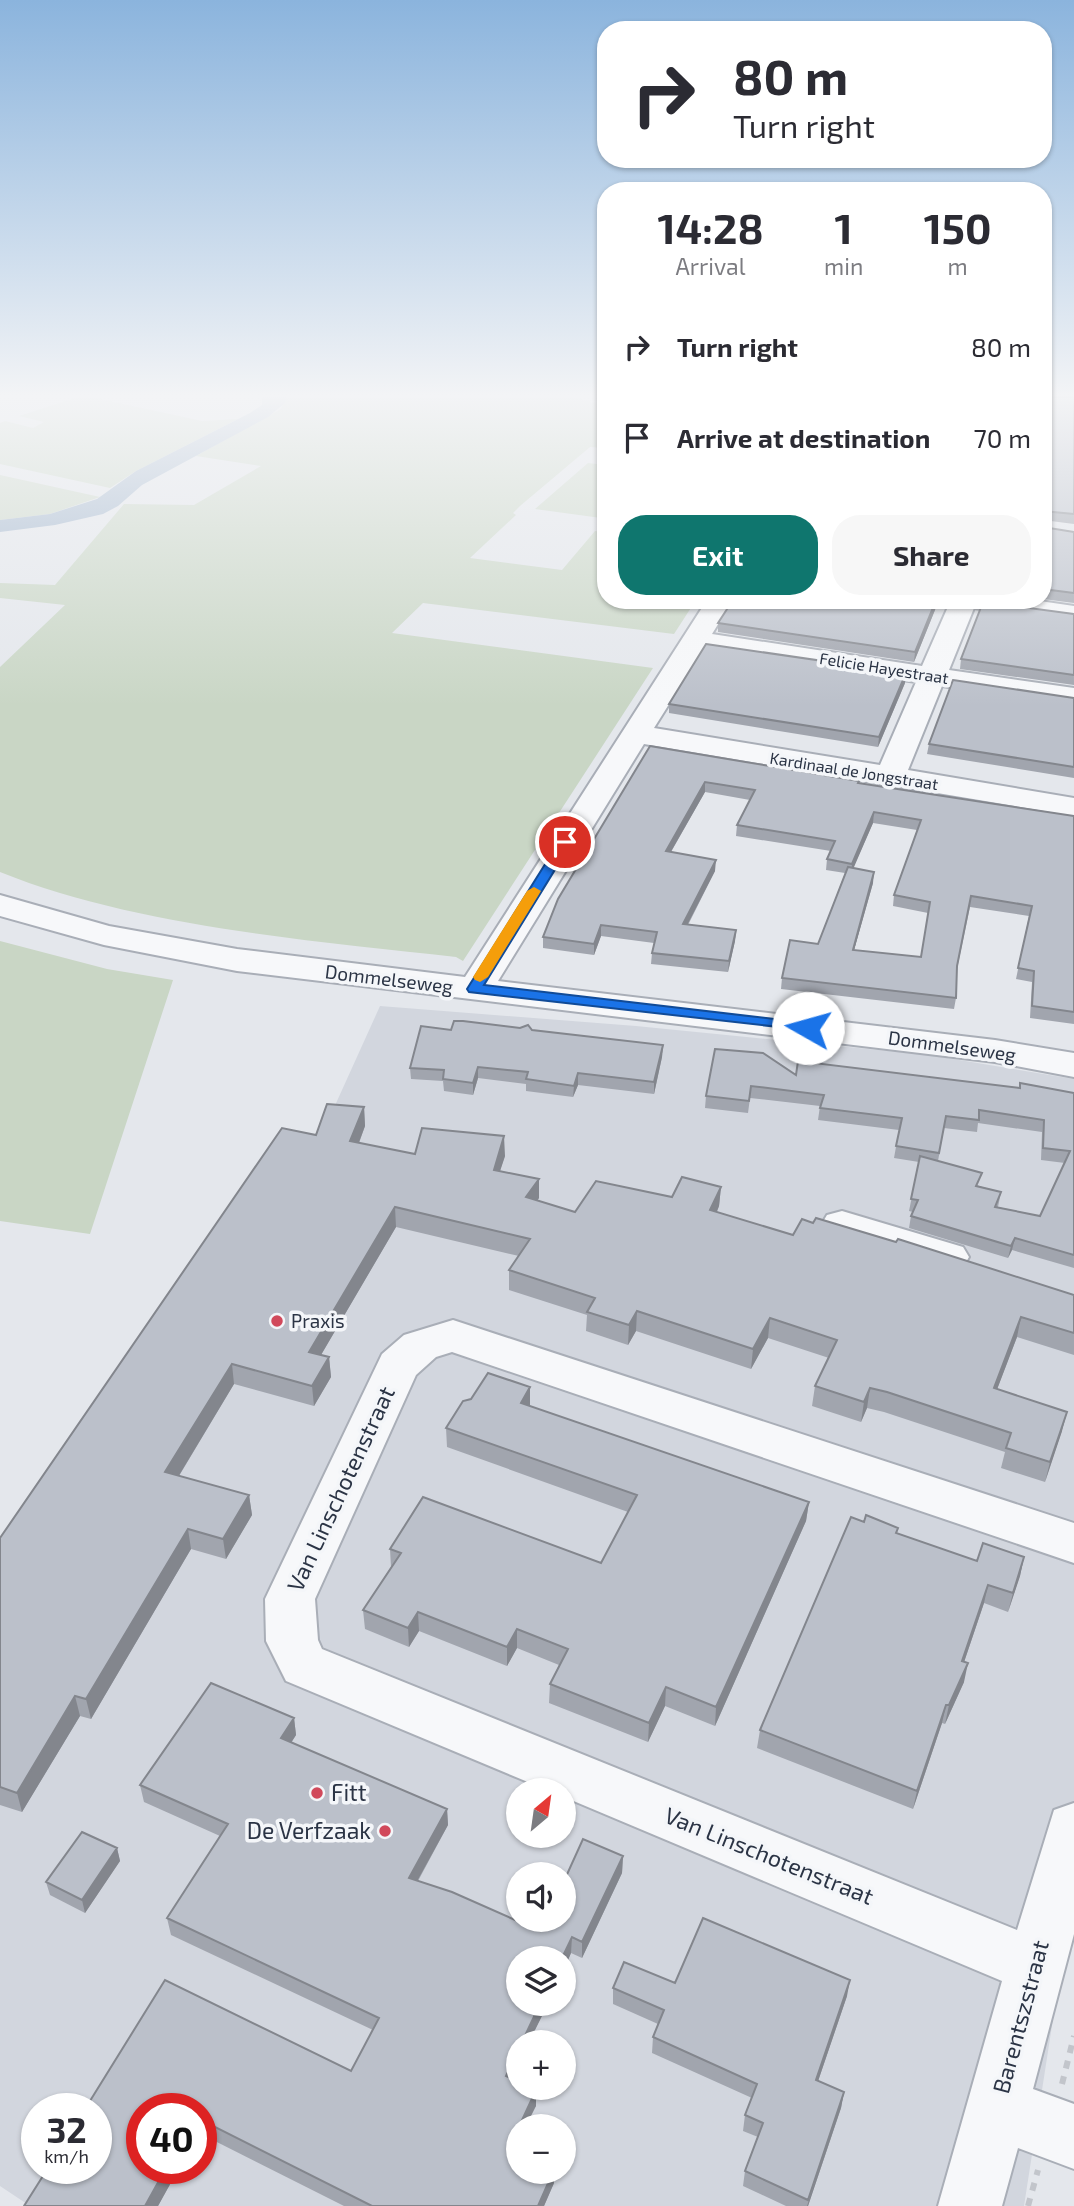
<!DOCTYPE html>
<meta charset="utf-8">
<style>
:root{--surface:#fff;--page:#f7f7f7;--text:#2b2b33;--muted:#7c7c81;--accent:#0f766e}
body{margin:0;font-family:"Exo 2",sans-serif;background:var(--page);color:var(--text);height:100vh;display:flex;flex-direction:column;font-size:26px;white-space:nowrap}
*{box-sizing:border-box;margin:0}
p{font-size:23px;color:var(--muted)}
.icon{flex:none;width:38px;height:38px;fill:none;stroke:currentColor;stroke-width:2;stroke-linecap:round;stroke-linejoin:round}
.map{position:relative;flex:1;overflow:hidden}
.details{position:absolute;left:597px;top:182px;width:455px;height:427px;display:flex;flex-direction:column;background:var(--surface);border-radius:28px;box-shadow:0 2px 5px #0004}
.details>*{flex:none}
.banner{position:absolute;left:597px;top:21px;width:455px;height:147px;border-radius:28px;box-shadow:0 2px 5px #0004;background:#fff;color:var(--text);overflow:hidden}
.needle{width:46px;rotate:29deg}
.tools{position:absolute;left:506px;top:1778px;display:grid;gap:14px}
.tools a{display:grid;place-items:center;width:70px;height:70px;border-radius:50%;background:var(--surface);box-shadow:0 2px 5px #0004;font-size:35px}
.speed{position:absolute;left:21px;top:2093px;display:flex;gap:14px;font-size:35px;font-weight:700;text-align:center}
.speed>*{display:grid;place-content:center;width:91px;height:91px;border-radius:50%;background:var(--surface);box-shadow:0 2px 5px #0004;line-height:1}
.speed small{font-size:18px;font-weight:400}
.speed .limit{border:10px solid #d22;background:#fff;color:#111}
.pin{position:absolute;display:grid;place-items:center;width:60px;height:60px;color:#fff;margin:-30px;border:4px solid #fff;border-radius:50%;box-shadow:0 2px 7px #0007}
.me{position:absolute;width:77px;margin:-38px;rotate:277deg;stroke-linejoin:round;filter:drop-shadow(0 0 5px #0008)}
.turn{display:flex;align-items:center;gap:24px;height:147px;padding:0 21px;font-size:32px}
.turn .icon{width:91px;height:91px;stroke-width:2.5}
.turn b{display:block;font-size:49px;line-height:60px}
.eta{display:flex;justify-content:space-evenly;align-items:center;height:119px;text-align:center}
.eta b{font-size:42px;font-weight:700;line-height:49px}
.primary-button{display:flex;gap:14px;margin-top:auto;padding:14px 21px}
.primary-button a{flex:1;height:80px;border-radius:28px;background:var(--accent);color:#fff;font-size:28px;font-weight:700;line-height:80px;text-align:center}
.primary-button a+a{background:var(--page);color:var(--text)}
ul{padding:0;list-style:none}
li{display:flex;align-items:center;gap:21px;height:91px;padding:0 21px}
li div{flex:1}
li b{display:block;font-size:26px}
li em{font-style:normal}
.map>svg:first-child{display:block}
</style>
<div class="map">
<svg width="1074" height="2206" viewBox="0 0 1074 2206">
<rect width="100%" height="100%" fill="#e4e7ec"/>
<path fill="#d2d6de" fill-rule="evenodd" d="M380 1006 636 1026 929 1055 1074 1079V1902L1065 1942 1024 2206H30L0 2186V1545L84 1415 323 1132ZM518 1790H564V1836H518ZM518 1874H564V1920H518ZM518 1958H564V2004H518ZM518 2042H564V2088H518ZM37 2109H96V2168H37ZM142 2109H201V2168H142ZM518 2126H564V2172H518Z"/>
<path fill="#c9d6c5" d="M78 397H91L202 421 238 419 136 471 110 488 0 464V423L5 421 33 428 44 422 19 416Z
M286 397H573L605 406V448L590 447 520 506 513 513 516 515 470 558 562 570 595 531 605 532 606 600H696L674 634 423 603 392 633 653 668 463 961 456 957C312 941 133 926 0 872V667L65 605 0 598V583L55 585 124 504 194 505 261 466 196 456 281 409Z
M588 463 605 465V513L601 518 535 509Z
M0 475 100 497 50 514 0 520Z
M0 941 107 969 173 980 90 1234 0 1221Z"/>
<path fill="#9fb4cc" d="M262 397H286L285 403 268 417 142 485 118 506 103 514 55 525 0 532V520L50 514 97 499 136 471 250 413 262 405Z"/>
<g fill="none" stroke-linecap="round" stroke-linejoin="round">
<defs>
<path id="minor" d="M707 600H733L712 634 922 666 951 600H1033L1074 606V622L974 608 949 670 1074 688V706L942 686 908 770 1074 798V816L644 744 498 981 995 1040 1074 1053V1077L995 1062 237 971 104 945 0 916V895L109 926 237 949 465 977ZM703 650 916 682 880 765 654 728Z
M842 1211 963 1247 969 1257 963 1267 948 1272 827 1235 821 1225 827 1215Z
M453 1320 1074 1523V1563L452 1352 436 1357 416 1375 315 1599 318 1640 322 1649 1017 1930 1054 1810 1074 1803V1934L1033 2089 1074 2104V2169L1018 2148 1002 2206H938L1002 1981 564 1797V1790H547L286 1681 266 1641 265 1599 382 1354 404 1335Z"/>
</defs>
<use href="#minor" stroke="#a9aeb7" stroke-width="4"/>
<path stroke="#c2c5cb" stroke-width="6" stroke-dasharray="8 8" stroke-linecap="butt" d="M1062 2084 1074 2036
M1028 2206 1038 2170"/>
<use href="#minor" fill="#f7f8fa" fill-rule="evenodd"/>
</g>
<path fill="#a1a5ae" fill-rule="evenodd" d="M1043 397H1074V524L1043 520Z
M1043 527 1074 532V603L1043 599Z
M733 600H939L914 662 718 632V623Z
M1074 614V685L960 669 961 659Z
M905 683 878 747 669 713V704Z
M1074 698V778L927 754 929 744Z
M650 746 859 783 1074 816V1024L1030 1018 1032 982 1016 979 1029 916 970 907 957 969 956 998 954 1009 781 989 782 978 818 944 845 873 826 870 827 859 831 851 736 836 737 825 750 800 705 792 671 852 715 871 688 925 736 930 735 941 728 972 651 964 652 953 654 943 601 936 594 955 543 948V937ZM873 823 917 830 894 895 893 906 928 913 921 957 854 950 873 883 853 868Z
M451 1030H532L663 1045 662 1057 654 1094 578 1085 573 1097 526 1091V1084L478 1078 473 1095 444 1091 443 1081 411 1079 410 1068Z
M796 1075 1019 1088 1020 1083 1074 1093V1268L1012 1250 1008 1258 909 1228 911 1216 913 1212 909 1211 919 1162 894 1158 899 1130 818 1120 820 1106 750 1098 748 1113 705 1108 706 1096ZM978 1123 1042 1132 1041 1160 1065 1163 1040 1216 998 1207 1001 1192 979 1186 938 1161 944 1128 977 1132Z
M364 1107 365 1126 359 1143 415 1154 505 1156 500 1171 539 1179V1198L537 1200 575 1212 672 1197 721 1187 719 1206 717 1212 793 1235 1074 1295V1355L1017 1337 997 1389 1062 1431 1045 1482 1001 1468 1005 1452 884 1412 867 1408 861 1422 812 1406 815 1386 829 1358 768 1338 751 1369 636 1331 628 1345 586 1331 587 1315 509 1290V1270L519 1256 396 1227 321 1355 329 1357 331 1377 314 1406 234 1384 179 1476 249 1495 252 1515 226 1559 191 1549 91 1719 80 1716 22 1812 0 1805V1538L316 1135Z
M530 1387V1406L809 1502 806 1521 715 1726 665 1706 648 1742 549 1703 550 1684 559 1665 517 1648 507 1666 419 1631 409 1647 365 1629 363 1610 391 1567 390 1549 601 1563 628 1512 447 1447 446 1428Z
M864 1522 898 1528 897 1533 977 1561 1024 1557 1020 1576 1008 1612 984 1603 964 1662V1682L945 1724 942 1723 913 1809 757 1748 760 1730Z
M294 1718 296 1735 291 1743 447 1809 448 1825 418 1881 540 1931 623 1856 622 1873 582 1958 571 1953 512 2079 536 2090V2106L518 2126V2144L516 2149 554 2183 544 2206H344L201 2134V2109L142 2168H179L158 2206 96 2109 351 2071 373 2030 171 1935 167 1918 220 1836 144 1802 140 1785Z
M117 1848 120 1861 85 1913 50 1895 46 1882Z
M675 1983 847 1996 818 2081 844 2092 841 2108 808 2206H786L743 2186 745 2171 758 2137 743 2131 745 2115 752 2098 652 2053 653 2037 658 2024 613 2004V1988Z"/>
<path fill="#83868d" d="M936 600H939L914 662 915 652Z
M906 673 905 683 878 747 879 737Z
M705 782V792L665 862 666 851Z
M874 812 873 823 851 874 852 864Z
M716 860 715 871 682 935 683 924Z
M874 872 873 883 851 961 853 950Z
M601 925V936L594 955V944Z
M736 930 735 941 728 972 729 961Z
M663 1045 662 1057 654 1094V1082Z
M478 1067V1078L473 1095V1083Z
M578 1073V1085L573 1097 574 1086Z
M364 1107 365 1126 352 1161 350 1141Z
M504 1136 505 1156 494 1189V1170Z
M539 1179V1198L526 1216V1197Z
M721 1187 719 1206 709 1230 710 1210Z
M395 1207 396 1227 311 1372 309 1352Z
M1015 1238 1012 1250 1008 1258 1011 1246Z
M637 1311 636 1331 628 1345 629 1325Z
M1021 1317 1017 1337 990 1408 994 1388Z
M770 1318 768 1338 751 1369 753 1349Z
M329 1357 331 1377 314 1406 312 1386Z
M232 1364 234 1384 169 1492 165 1472Z
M530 1387V1406L521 1403Z
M870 1388 867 1408 861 1422 864 1402Z
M1067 1412 1062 1431 1045 1482 1050 1462Z
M249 1495 252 1515 226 1559 223 1539Z
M809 1502 806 1521 715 1726 716 1707Z
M188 1529 191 1549 91 1719 86 1699Z
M1024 1557 1020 1576 1008 1612 1013 1593Z
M988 1585 984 1603 958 1680 962 1661Z
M418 1612 419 1631 409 1647 408 1628Z
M517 1629V1648L507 1666V1647Z
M968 1663 964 1682 945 1724 949 1705Z
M666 1687 665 1706 648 1742 649 1723Z
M75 1696 80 1716 22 1812 17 1793Z
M946 1705 942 1723 913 1809 917 1791Z
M294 1718 296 1735 283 1755 281 1738Z
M447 1809 448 1825 410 1894 409 1878Z
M117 1848 120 1861 85 1913 82 1900Z
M623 1856 622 1873 582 1958V1942Z
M572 1937 571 1953 564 1970V1958H562Z
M850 1980 847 1996 813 2096 816 2080Z
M540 2004H548L529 2042H522Z
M518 2050V2067L506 2092V2076Z
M536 2090V2106L526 2126H519Z
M844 2092 841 2108 808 2206H807Z
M518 2128V2144L510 2162V2146Z
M166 2168H179L158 2206H145Z
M553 2172H554V2183L544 2206H538Z"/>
<path fill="#bbc0ca" stroke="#83868d" stroke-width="2" d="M1043 397H1074V514L1043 511Z
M1043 527 1074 532V593L1043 589Z
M733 600H936L915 652 718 623Z
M983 602 1074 614V675L961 659Z
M706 644 906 673 879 737 669 704Z
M953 680 1074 698V767L929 744Z
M650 746 859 781 858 783 1074 816V1012L1032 1006 1034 971 1018 968 1032 906 971 896 957 966 956 998 782 978 790 940 818 944 848 867 874 872 853 950 921 957 930 902 894 895 921 820 874 812 852 864 827 859 835 841 737 825 755 790 705 782 666 851 716 860 683 924 736 930 729 961 652 953 657 932 601 925 594 944 543 937 558 899Z
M454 1021H463L520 1028 528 1025 532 1030 663 1045 654 1082 578 1073 574 1086 526 1079 528 1072 478 1067 473 1083 443 1079 444 1070 410 1068 421 1026 451 1030Z
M715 1049 763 1053 796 1075 798 1061 1020 1088V1083L1074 1093V1255L1015 1238 1011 1246 911 1216 918 1200 911 1199 920 1156 982 1173 976 1186 1001 1192 995 1207 1040 1216 1070 1151 1043 1148 1044 1120 979 1110V1120L946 1116 939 1153 896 1146 902 1118 820 1108 824 1095 751 1086 749 1101 706 1096Z
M327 1104 364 1107 350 1141 415 1154 422 1128 504 1136 494 1170 539 1179 526 1197 575 1212 596 1181 672 1197 682 1177 721 1187 710 1210 793 1235 802 1219 813 1223 816 1218 896 1242 898 1239 1074 1295V1333L1021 1317 994 1388 1067 1412 1050 1462 1006 1448 1011 1433 887 1392 870 1388 864 1402 815 1386 837 1340 770 1318 753 1349 637 1311 629 1325 587 1312 595 1298 509 1270 530 1239 395 1207 309 1352 329 1357 312 1386 232 1364 165 1472 249 1495 223 1539 188 1529 86 1699 75 1696 17 1793 0 1787V1538L282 1128 316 1135Z
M488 1373 530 1387 521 1403 809 1502 716 1707 666 1687 649 1723 550 1684 568 1649 517 1629 507 1647 418 1612 408 1628 363 1610 401 1553 390 1549 423 1497 601 1563 637 1495 446 1428 463 1401 471 1399Z
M866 1515 898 1528 896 1533 977 1561 983 1543 1024 1557 1013 1593 988 1585 962 1661 968 1663 949 1705H946L917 1791 760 1730 851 1517 864 1522Z
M211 1683 294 1718 281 1738 447 1809 409 1878 452 1892 540 1931 545 1920H564V1881L583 1839 623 1856 582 1942 572 1937 562 1958H518V2004H540L522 2042H518V2050L506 2076 518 2082V2088H531L536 2090 510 2146 518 2150V2172H553L538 2206H372L201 2120V2109H142V2168H166L145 2206H24L48 2168H96V2109H85L165 1980 351 2071 379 2018 167 1918 228 1824 140 1785Z
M82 1832 117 1848 82 1900 46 1882Z
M703 1918 850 1980 816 2080 844 2092 808 2200 745 2171 763 2123 745 2115 757 2084 653 2037 664 2010 613 1988 624 1962 675 1983Z"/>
<linearGradient id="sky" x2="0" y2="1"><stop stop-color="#8bb4dd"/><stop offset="0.56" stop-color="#f3f4f6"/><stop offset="1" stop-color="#f3f4f6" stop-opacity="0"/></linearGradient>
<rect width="1074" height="706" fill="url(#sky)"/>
<path fill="#1a73e8" stroke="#114b97" stroke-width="2" d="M565 838 572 842 484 985 808 1023 816 1028 814 1031 469 992 467 989 559 842Z"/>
<path fill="#f59e0b" d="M534 887 541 891 488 977 480 982 475 980 473 977 527 891Z"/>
<g fill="#d1495b" stroke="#f4f6f9" stroke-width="2.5">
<circle cx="277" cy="1321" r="7"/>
<circle cx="317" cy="1793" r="7"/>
<circle cx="385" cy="1831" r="7"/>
</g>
<g text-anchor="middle" stroke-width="7" stroke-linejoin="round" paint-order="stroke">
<g font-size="16" fill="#2b3445" stroke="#f4f6f9">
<text transform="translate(884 668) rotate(9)" y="6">Felicie Hayestraat</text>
<text transform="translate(854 771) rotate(9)" y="6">Kardinaal de Jongstraat</text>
</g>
<g font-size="19" fill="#2b3445" stroke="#f4f6f9">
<text transform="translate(389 979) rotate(7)" y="7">Dommelseweg</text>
<text transform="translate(952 1046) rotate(8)" y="7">Dommelseweg</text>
</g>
<g font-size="19" fill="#2b3445" stroke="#f4f6f9" text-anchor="start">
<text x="291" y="1328">Praxis</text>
</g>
<g font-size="23" fill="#2b3445" stroke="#f4f6f9">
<text transform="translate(341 1489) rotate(-65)" y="8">Van Linschotenstraat</text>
<text transform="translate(769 1856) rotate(22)" y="8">Van Linschotenstraat</text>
<text transform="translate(1021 2017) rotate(-75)" y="8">Barentszstraat</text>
</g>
<g font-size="23" fill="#2b3445" stroke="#f4f6f9" text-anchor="start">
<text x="331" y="1801">Fitt</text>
<text x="371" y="1839" text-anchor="end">De Verfzaak</text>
</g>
</g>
</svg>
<div class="tools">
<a><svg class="needle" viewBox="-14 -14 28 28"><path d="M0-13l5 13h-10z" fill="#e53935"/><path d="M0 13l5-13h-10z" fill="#7c7c81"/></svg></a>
<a><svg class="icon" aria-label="sound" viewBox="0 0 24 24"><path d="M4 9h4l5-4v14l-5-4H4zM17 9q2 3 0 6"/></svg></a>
<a><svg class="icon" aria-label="layers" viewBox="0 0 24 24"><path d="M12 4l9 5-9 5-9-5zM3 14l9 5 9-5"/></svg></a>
<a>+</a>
<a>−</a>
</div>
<div class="speed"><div>32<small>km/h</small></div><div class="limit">40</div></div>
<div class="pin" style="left:565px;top:842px;background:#d93025"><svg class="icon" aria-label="arrive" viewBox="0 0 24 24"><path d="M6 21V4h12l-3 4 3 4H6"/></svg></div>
<svg class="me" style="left:808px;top:1028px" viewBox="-20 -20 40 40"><circle r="19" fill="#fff"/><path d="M0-13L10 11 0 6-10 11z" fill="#1a73e8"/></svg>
<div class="banner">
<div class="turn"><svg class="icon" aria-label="right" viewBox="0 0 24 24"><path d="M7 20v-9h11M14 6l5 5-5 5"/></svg><div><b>80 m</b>Turn right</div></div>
</div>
<section class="details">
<div class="eta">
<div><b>14:28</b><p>Arrival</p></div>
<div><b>1</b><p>min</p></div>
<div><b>150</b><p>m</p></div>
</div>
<ul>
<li><svg class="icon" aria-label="right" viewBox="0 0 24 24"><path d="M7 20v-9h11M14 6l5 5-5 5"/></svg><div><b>Turn right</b></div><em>80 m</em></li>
<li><svg class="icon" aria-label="arrive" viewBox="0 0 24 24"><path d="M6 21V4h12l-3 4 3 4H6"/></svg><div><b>Arrive at destination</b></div><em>70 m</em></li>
</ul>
<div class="primary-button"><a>Exit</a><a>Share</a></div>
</section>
</div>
